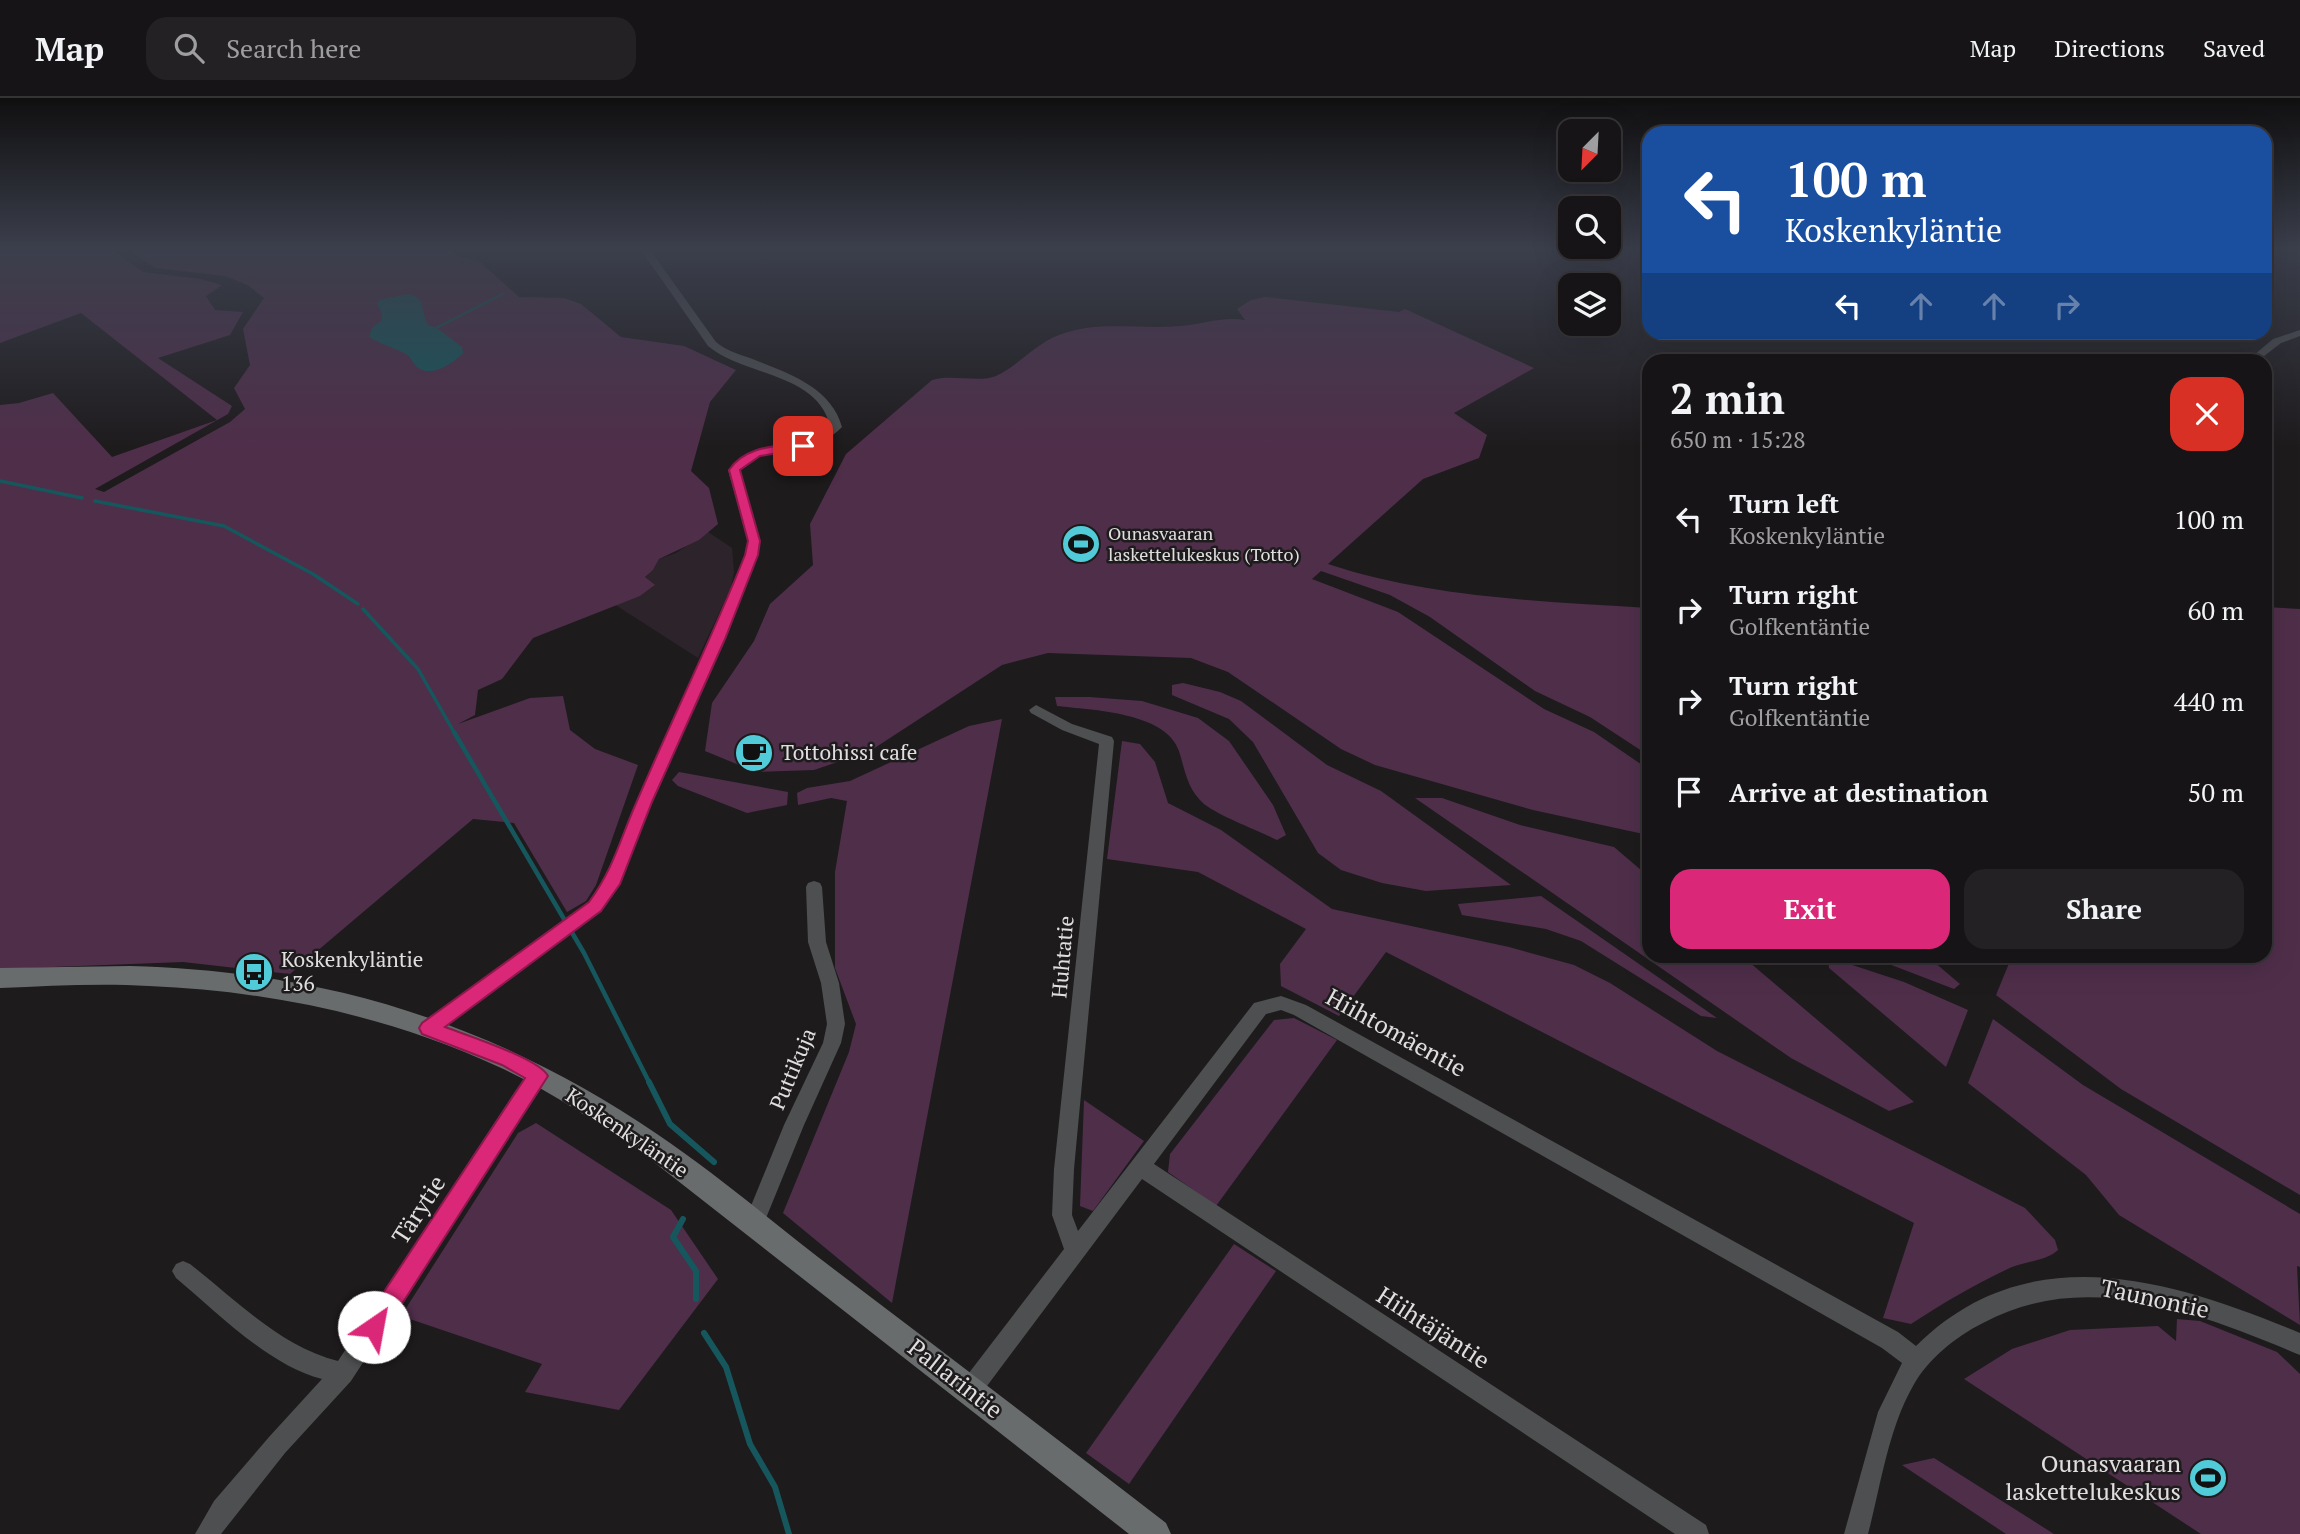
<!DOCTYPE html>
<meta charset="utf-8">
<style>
:root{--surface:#161416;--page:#232123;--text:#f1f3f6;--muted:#9e9ea1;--line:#353335;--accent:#db2777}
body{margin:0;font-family:"PT Serif",serif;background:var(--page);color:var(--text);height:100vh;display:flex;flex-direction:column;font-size:26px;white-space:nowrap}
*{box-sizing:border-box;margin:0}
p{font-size:23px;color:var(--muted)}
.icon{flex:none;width:38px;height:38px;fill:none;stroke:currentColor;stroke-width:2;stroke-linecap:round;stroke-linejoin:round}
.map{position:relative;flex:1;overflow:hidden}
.sheet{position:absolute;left:1642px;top:256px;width:630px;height:609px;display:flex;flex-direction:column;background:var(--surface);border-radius:21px;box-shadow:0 7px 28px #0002,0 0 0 2px var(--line)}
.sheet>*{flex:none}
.hud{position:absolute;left:1642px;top:28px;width:630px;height:214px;border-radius:21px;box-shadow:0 7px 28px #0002,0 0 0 2px var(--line);background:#1a4fa0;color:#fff;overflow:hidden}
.needle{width:46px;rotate:204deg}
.buttons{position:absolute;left:1558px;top:21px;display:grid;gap:14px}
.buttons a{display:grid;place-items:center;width:63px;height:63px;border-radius:14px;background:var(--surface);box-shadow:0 7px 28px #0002,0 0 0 2px var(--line);font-size:35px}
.pin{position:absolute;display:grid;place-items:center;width:60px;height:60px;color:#fff;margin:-30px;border-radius:14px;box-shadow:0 4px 10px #0006}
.me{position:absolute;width:77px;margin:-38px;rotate:33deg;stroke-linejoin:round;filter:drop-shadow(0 0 5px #0008)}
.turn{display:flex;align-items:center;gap:24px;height:147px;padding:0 28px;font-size:32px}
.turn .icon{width:91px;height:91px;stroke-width:2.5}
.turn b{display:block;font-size:49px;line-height:60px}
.lanes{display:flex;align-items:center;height:66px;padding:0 28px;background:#0003;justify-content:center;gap:35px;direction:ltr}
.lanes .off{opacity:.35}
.round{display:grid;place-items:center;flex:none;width:74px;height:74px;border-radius:21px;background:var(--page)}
.head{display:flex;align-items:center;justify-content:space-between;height:119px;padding:0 28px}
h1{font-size:42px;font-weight:800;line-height:52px}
.action{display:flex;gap:14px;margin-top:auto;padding:14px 28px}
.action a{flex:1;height:80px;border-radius:21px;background:var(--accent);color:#fff;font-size:28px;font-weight:800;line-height:80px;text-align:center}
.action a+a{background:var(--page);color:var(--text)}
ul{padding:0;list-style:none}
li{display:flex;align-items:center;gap:21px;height:91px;padding:0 28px}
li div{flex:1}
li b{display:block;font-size:26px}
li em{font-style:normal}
header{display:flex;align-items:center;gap:42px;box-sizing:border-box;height:98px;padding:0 35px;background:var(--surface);border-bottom:2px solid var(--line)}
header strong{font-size:33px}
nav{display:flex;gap:38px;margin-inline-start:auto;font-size:24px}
.search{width:490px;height:63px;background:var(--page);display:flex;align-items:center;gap:18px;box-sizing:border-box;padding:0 24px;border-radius:21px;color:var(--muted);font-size:26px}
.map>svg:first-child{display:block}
</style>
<header>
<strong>Map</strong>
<div class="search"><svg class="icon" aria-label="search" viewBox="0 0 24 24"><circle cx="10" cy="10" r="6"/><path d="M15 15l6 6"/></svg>Search here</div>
<nav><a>Map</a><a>Directions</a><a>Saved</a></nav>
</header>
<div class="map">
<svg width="2300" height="1436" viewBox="0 0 2300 1436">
<rect width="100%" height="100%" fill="#1e1b1d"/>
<path fill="#2c242a" d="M708 434 732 450 734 474 731 489 698 560 614 506 640 498 654 488 645 479 653 472 659 461 676 455Z"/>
<path fill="#4f2e4a" d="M0 149H108L143 174 200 181 222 187 206 198 215 212 243 214 230 237 158 260 232 308 228 316 95 391 104 394 230 324 245 311 234 290 250 267 243 231 264 200 248 187 225 178 155 170 126 149H447L456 158 480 164 519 199 564 200 581 206 621 239 684 248 736 272 710 304 691 373 709 390 718 426 699 442 659 461 653 472 645 479 655 487 640 498 533 540 502 581 478 592 475 617 458 626 530 600 563 598 570 632 595 651 638 667 596 787 586 803 567 814 514 725 473 721 290 876 183 864 0 871V307L19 305 53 295 112 359 217 322 81 215 0 245Z
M1265 199 1399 214 1405 211 1534 270 1454 315 1487 337 1479 360 1423 381 1328 466C1431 500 1541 503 1648 510V657L1590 619 1535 593 1430 519 1390 497 1321 473 1312 481 1398 514 1544 611 1594 634 1648 671V737L1533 712 1375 667 1341 651 1228 574 1191 560 1048 555 1002 567 870 653 814 672 756 674 705 653 712 605 754 543 770 506 813 467 810 426 846 356 932 282C951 276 980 285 996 278 1018 268 1035 246 1059 237 1099 222 1140 232 1181 228 1203 226 1223 218 1245 222L1237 211 1251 202Z
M2265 509 2300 511V1097L2121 991 1996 897 2012 858H2264Z
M1183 585 1220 594 1241 603 1327 667 1381 693 1511 787 1426 793 1382 785 1341 772 1318 755 1253 644 1229 621 1172 597V587Z
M1089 599 1142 603 1198 620 1229 643 1273 707 1286 737 1277 742C1257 732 1219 718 1204 706 1187 691 1185 672 1179 653 1166 614 1091 612 1057 608L1055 599Z
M1002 621 892 1205 783 1115 849 954 856 926 835 870V774L847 703 831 700 798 707 797 695 807 690 850 683 969 628Z
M1122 643 1140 646 1155 664 1168 705 1221 732 1332 811 1509 849 1574 867 1610 885 1717 953 2025 1110 2055 1142 2058 1152C2046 1163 2027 1163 2012 1169 1977 1185 1943 1205 1911 1226L1883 1220 1914 1125 1386 854 1339 918 1281 888 1280 866 1306 831 1198 774 1107 761Z
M679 674 788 694 787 707 747 715 678 688 672 682Z
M1415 700H1442L1520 727 1614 749 1648 778V858H1742L1914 1004 1889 1013 1791 960Z
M1541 798 1717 920 1701 918 1581 843 1546 831 1462 817 1458 806Z
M1868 858H1927L1960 886 1954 891Z
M1828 859 1904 884 1968 912 1946 969 1829 870Z
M1294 920 1337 942 1216 1108 1168 1074 1170 1056 1274 922Z
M1993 921 2083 987 2300 1116V1169L2297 1168 2300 1227 2119 1117 2086 1077 1968 985Z
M1084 1002 1144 1043 1093 1113 1080 1108Z
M536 1025 671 1112 718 1181 619 1312 525 1294 542 1266 401 1218 518 1035Z
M1234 1146 1276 1173 1129 1386 1086 1355Z
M2177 1221 2200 1223 2277 1254 2300 1276V1436H2201L1964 1281 2012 1251 2070 1232 2158 1228 2176 1243Z
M1934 1360 2054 1436H2006L1902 1367Z"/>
<path fill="#16575d" d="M409 196C427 201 420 213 428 227L437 230 462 249 463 255C453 266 428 282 415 267 411 262 411 258 404 255 393 249 380 246 369 239L372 230 382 222 381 213 377 206 379 202Z"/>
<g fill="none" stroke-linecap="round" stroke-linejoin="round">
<path stroke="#16575d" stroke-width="2.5" d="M436 230 503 196"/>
<path stroke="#16575d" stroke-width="3.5" d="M0 383 82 400
M95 403 224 428 313 476 358 506
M363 511 418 571 455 636"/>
<path stroke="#16575d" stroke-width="4.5" d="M454 634 584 855 650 986"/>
<path stroke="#16575d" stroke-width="6" d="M649 984 670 1026 714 1064
M683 1121 673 1139 696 1173V1201
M704 1235 726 1269 750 1346 775 1389 789 1436"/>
<path fill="#4d4f50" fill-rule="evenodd" d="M639 149H648L716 244C725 252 738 256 750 260 785 274 831 288 842 329 814 359 767 343 740 372L760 443 758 457 725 541 652 704 622 782 601 814 435 935 429 938 423 935 420 930 423 925 589 804C614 769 621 736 639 698 676 618 712 538 746 457L748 443 728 372C754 340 799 352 830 328 817 274 743 278 708 248Z
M2300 232V238L2281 245 2259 262H2248L2273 241Z
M2264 314 2271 316V320L2264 321Z
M1036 607 1072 626 1112 639 1114 643 1074 1071 1072 1117 1078 1133 1254 905 1281 898 1306 907 1898 1234 1916 1248C2029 1136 2172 1182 2300 1235V1257C2201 1216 2086 1169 1983 1225 1955 1239 1928 1261 1913 1288 1888 1332 1881 1387 1868 1436H1844L1878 1314 1902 1265 1882 1250 1294 917 1281 912 1266 916 1154 1066 1706 1427 1709 1436H1675L1142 1081 978 1300 970 1303 962 1300 959 1292 962 1284 1064 1151 1052 1117 1054 1071 1099 646 1062 632 1031 615 1029 612Z
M814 783 820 785 822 789 826 844 839 885 845 926 841 945 804 1027 764 1125 761 1132 754 1135 747 1132 744 1125 784 1027 823 945 827 926 821 885 808 844 806 789 808 785Z
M538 970 545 972 547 978 545 984 351 1283 285 1355 221 1436H195L214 1403 269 1339 322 1281C269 1268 217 1214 176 1180L172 1173 176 1166 183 1163 190 1166C236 1202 281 1249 338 1263L516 992 531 972Z"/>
<path fill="#696c6d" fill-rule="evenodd" d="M130 868C327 873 495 926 657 1036 719 1078 776 1127 835 1172 946 1256 1056 1340 1166 1425L1171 1436H1129L641 1054C595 1024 549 992 499 969 389 918 270 893 149 888 99 885 50 888 0 890V870Z"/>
</g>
<linearGradient id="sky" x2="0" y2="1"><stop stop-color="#100f10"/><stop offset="0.43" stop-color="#3b3f4c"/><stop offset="1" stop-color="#3b3f4c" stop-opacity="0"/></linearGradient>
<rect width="2300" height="350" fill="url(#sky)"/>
<path fill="#db2777" stroke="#8e194d" stroke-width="2" d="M803 344 807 345V350L760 358 740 372 760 443 758 457 725 541 652 704 620 786 601 813 445 929C466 937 540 961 548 978L382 1237 374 1240 366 1237 363 1229 366 1221 525 980 502 967 422 936 419 930 422 925 589 804C614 770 620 741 637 703 672 621 712 540 745 457L748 443 729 372C745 348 777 348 803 344Z"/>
<defs>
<symbol id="stadium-disc" viewBox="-11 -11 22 22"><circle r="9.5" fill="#52cbd8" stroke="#1e1b1d"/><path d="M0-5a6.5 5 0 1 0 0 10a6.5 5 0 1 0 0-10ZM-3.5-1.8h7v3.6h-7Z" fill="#111"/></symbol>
<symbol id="cafe-disc" viewBox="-11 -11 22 22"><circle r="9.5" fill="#52cbd8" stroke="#1e1b1d"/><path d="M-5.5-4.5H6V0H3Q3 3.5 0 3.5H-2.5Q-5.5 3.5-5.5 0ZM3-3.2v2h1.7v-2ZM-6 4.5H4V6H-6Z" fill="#111"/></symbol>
<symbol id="bus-disc" viewBox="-11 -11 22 22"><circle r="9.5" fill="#52cbd8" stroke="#1e1b1d"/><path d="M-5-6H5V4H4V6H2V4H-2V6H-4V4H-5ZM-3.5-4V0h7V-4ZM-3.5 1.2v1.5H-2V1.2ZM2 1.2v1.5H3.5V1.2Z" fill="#111"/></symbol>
</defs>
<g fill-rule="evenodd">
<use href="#stadium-disc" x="1059" y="424" width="44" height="44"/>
<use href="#cafe-disc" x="732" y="633" width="44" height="44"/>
<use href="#bus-disc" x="232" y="852" width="44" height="44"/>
<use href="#stadium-disc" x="2186" y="1358" width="44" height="44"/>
</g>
<g text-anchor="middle" stroke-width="5" stroke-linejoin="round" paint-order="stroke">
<g font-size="18" fill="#e0dedf" stroke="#1e1b1d" text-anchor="start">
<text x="1108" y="442">Ounasvaaran<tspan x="1108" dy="21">laskettelukeskus (Totto)</tspan></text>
</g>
<g font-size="21" fill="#e0dedf" stroke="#1e1b1d" text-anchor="start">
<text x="781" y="662">Tottohissi cafe</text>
<text x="281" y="869">Koskenkyläntie<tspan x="281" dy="24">136</tspan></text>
</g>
<g font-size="21" fill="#e0dedf" stroke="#1e1b1d">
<text transform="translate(1063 859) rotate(-85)" y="7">Huhtatie</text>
<text transform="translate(793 971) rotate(-67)" y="7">Puttikuja</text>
<text transform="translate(627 1035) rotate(34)" y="7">Koskenkyläntie</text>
</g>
<g font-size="24" fill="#e0dedf" stroke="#1e1b1d">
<text transform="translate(1396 935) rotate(29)" y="8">Hiihtomäentie</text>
<text transform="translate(419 1112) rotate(-57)" y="8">Tärytie</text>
<text transform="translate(2155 1201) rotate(12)" y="8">Taunontie</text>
<text transform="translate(1433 1230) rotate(33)" y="8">Hiihtäjäntie</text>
<text transform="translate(955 1281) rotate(38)" y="8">Pallarintie</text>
</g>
<g font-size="24" fill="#e0dedf" stroke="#1e1b1d" text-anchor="end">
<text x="2181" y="1374">Ounasvaaran<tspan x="2181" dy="28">laskettelukeskus</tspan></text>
</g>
</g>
</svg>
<div class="buttons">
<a><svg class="needle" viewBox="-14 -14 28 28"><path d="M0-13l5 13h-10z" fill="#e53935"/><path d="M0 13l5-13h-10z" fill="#9e9ea1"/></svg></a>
<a><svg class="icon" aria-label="search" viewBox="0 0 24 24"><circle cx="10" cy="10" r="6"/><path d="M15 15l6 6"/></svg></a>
<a><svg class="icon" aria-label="layers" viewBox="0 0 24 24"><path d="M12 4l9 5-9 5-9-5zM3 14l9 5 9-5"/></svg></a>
</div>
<div class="pin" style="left:803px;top:348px;background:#d93025"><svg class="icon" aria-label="arrive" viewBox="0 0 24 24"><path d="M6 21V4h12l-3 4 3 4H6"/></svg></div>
<svg class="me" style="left:374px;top:1229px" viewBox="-20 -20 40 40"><circle r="19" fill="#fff"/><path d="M0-13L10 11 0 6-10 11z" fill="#db2777"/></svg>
<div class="hud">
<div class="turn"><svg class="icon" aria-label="left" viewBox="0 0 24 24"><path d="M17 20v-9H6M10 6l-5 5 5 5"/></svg><div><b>100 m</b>Koskenkyläntie</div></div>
<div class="lanes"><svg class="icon" aria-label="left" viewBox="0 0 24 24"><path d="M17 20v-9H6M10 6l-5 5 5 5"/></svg><svg class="icon off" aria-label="ahead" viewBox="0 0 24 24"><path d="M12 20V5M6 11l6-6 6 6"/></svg><svg class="icon off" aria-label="ahead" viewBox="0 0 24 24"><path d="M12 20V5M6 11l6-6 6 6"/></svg><svg class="icon off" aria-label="right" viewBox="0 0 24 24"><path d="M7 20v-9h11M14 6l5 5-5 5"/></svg></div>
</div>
<section class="sheet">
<div class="head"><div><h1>2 min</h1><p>650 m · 15:28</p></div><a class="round" style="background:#d93025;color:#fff"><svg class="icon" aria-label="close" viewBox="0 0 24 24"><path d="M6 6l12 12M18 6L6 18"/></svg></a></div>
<ul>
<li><svg class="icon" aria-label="left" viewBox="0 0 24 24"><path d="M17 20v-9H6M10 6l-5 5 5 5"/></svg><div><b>Turn left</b><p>Koskenkyläntie</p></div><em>100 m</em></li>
<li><svg class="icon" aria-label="right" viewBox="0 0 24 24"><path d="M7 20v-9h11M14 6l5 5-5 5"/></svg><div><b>Turn right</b><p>Golfkentäntie</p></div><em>60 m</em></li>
<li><svg class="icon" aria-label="right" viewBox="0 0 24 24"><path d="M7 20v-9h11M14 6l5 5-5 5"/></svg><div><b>Turn right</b><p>Golfkentäntie</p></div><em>440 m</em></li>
<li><svg class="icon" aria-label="arrive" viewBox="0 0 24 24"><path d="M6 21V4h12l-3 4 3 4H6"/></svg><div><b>Arrive at destination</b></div><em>50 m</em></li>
</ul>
<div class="action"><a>Exit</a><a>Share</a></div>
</section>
</div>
